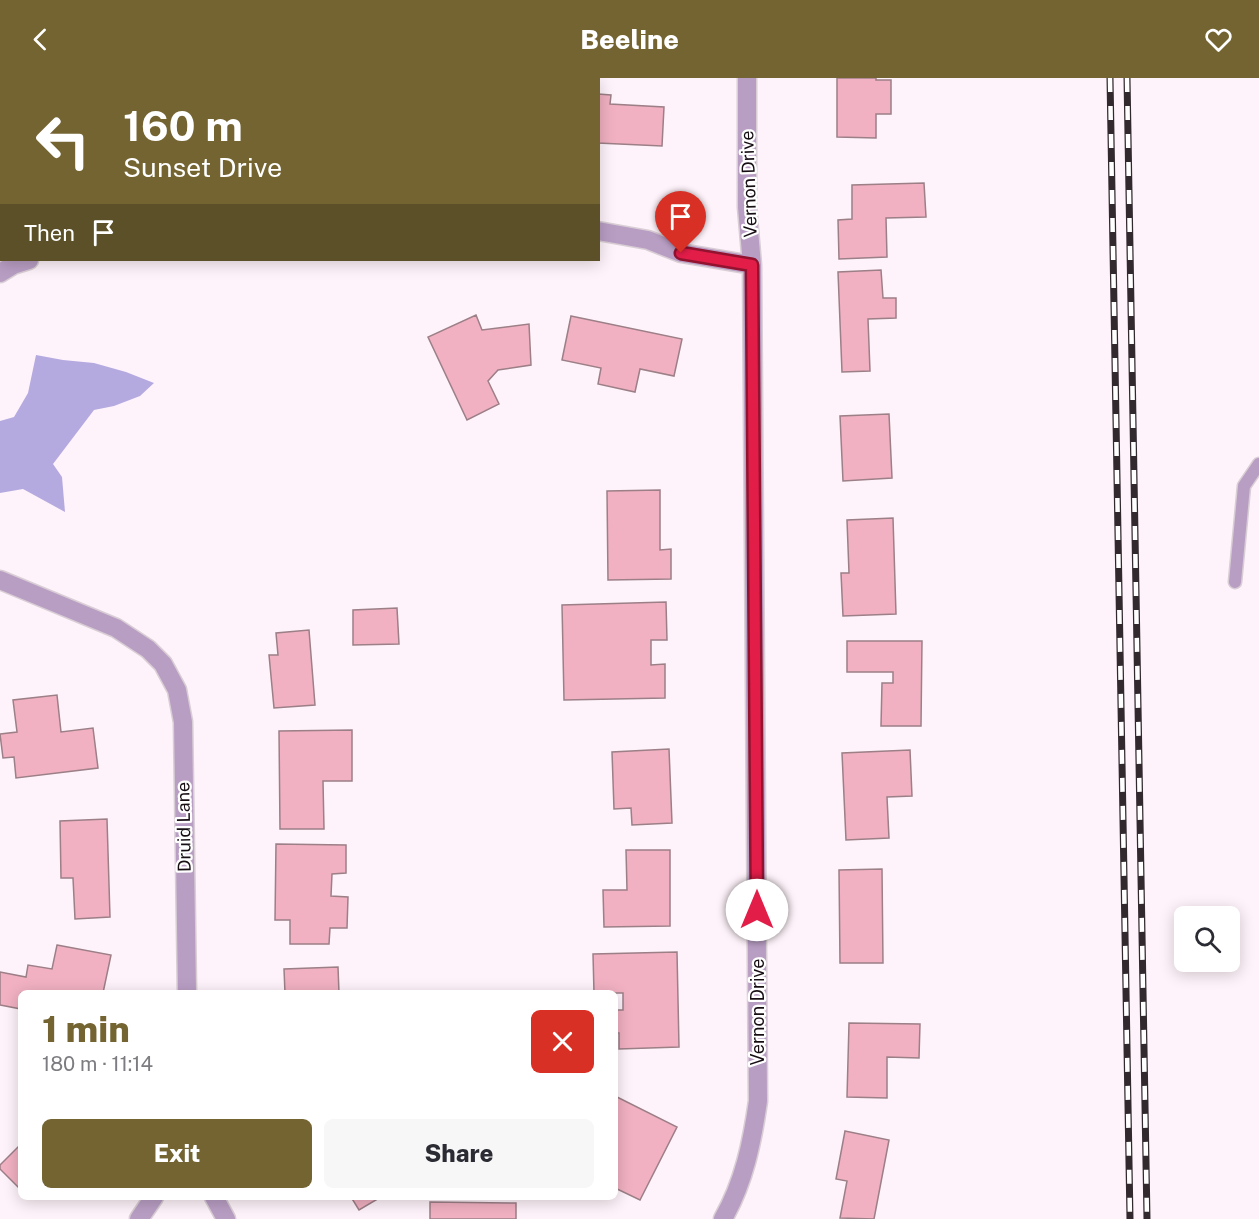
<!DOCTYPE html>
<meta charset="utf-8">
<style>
:root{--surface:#fff;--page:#f7f7f7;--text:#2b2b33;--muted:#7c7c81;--accent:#746432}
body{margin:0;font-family:"Public Sans",sans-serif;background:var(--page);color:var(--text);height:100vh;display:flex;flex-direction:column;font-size:22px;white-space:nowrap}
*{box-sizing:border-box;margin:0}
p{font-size:20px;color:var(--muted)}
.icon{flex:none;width:33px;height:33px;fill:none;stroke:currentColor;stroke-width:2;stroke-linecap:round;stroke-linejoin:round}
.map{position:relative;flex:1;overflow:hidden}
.side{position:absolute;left:18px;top:912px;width:600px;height:210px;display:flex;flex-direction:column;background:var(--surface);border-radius:9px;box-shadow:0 3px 15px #0003}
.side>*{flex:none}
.top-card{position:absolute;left:0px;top:0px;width:600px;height:183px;box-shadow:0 3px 15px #0003;background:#746432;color:#fff;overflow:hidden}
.controls{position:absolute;left:1174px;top:828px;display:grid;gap:12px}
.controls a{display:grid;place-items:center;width:66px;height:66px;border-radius:9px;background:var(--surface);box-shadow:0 3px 15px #0003;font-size:30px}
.pin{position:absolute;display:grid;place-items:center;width:51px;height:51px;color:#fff;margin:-62px -26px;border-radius:50% 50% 50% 0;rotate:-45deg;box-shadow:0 0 6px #0007}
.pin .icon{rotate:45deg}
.me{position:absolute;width:66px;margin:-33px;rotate:0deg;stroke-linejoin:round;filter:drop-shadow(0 0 4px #0008)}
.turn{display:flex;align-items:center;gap:21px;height:126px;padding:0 24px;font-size:27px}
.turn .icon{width:78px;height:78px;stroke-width:2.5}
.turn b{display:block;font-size:42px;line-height:51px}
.then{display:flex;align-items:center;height:57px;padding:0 24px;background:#0003;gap:12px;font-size:22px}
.round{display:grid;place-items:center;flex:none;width:63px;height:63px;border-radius:9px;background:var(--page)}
.summary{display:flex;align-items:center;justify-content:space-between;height:102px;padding:0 24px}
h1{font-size:36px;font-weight:800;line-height:45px;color:var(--accent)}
.cta{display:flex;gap:12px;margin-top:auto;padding:12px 24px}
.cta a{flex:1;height:69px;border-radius:9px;background:var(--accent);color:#fff;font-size:24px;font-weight:800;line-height:69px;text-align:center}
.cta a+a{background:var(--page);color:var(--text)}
header{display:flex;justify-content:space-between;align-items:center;height:78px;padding:0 24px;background:var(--accent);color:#fff;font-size:27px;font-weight:800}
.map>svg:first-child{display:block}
</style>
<header><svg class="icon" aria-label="back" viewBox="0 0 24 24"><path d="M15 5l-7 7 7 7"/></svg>Beeline<svg class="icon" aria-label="heart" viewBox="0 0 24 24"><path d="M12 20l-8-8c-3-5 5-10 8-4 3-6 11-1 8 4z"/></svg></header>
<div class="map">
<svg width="1259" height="1141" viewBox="0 0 1259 1141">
<rect width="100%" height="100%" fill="#fef3fa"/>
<path fill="#b5aae0" d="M36 277 63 282 94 285 126 294 154 305 140 318 114 328 94 332 53 386 62 399 65 434 23 411 0 415V343L14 339 28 315Z"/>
<path fill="#f1b1c2" stroke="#9c7f87" stroke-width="1.5" d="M278 0H313V2H279Z
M411 0H442V2H411Z
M837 0H876V2H891V36H876V60L837 59Z
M598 16 611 17 610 26 664 29 662 68 598 65Z
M0 43H2V95H0Z
M924 105 926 139 886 140 887 179 839 181 838 142 852 141V107Z
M881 192 883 220H896V240L868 241 870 293 842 294 838 194Z
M476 237 482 252 529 246 531 287 498 292 488 303 499 326 467 342 428 259Z
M571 238 682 261 674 298 640 291 635 314 598 306 601 290 562 282Z
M889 336 892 400 843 403 840 338Z
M660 412V472L671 471V501L608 502 607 413Z
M893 440 896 536 843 538 841 495H849L847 442Z
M666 524 667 562H651V587L665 586V620L564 622 562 527Z
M397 530 399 566 353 567V532Z
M309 552 315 627 274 630 269 577H278L276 555Z
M847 563H922L921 648H881L882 605H893V594H847Z
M57 617 61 654 93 650 98 690 16 700 14 679 3 680 0 656 17 654 13 622Z
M352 652V703H323L324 751H280L279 653Z
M669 671 672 745 632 747 631 730 614 731 612 674Z
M910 672 912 718 887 719 889 760 846 762 842 675Z
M107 741 110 839 75 841 73 800H61L60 743Z
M276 766 346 767V795L332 796 331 818 348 819 347 850H330L329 866H290V842H275Z
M626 772H670V848L604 849 603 812H627Z
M882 791 883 885H840L839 792Z
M57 867 111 877 103 915H21V931L0 927V894L26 899 28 887 52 891Z
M677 874 679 969 619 971V955H615V932H623V915H594L593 876Z
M338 889 339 915H285L284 891Z
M849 945 920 946 919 980 887 979V1020L847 1019Z
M615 1018 677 1049 640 1122 615 1110Z
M845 1053 889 1062 874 1141 840 1140 847 1103 836 1101Z
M21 1066V1112L0 1091V1087Z
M351 1119H381L359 1132Z
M430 1124 516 1125V1141H430Z"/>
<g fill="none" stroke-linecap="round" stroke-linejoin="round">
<defs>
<path id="lane" d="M1235 504 1244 408 1259 386"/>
<path id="street" d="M598 153 648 162 681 175 752 187
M0 195 13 187 29 182
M0 502 116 550 148 571 163 586 177 612 183 644 187 915
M214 1119 226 1141
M139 1141 154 1119
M723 1141C744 1104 752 1065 758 1023L752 187 747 129V0"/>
</defs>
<use href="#lane" stroke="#d9ced5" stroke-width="15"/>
<use href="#street" stroke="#d9ced5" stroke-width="21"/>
<use href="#lane" stroke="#b99ec4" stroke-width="12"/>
<use href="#street" stroke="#b99ec4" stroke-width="18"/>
<defs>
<path id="rail" d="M1110 0 1130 1141
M1127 0 1147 1141"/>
</defs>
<use href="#rail" stroke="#32292f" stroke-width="7"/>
<use href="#rail" stroke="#fff" stroke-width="4.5" stroke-dasharray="14" stroke-linecap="butt"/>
</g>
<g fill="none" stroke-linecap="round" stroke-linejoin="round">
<defs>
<path id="route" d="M681 175 752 187 757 832"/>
</defs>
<use href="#route" stroke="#92132f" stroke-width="15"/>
<use href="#route" stroke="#e11d48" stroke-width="10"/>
</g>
<g text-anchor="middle" stroke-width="4.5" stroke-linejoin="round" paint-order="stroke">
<g font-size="18" fill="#170e14" stroke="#fff">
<text transform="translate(749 106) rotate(-92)" y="6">Vernon Drive</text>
<text transform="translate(184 749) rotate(-91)" y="6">Druid Lane</text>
<text transform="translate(758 934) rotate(-90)" y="6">Vernon Drive</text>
</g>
</g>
</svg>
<div class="controls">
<a><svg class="icon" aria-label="search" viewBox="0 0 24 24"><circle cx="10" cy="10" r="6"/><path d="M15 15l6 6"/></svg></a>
</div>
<div class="pin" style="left:681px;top:175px;background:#d93025"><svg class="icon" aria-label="arrive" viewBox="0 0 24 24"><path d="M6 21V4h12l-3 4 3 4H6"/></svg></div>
<svg class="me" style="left:757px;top:832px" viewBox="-20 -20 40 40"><circle r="19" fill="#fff"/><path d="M0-13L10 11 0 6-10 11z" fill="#e11d48"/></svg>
<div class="top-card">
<div class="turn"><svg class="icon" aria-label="left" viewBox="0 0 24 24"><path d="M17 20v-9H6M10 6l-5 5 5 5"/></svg><div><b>160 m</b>Sunset Drive</div></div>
<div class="then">Then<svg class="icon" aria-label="arrive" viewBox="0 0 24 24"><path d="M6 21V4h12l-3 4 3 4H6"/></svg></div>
</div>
<section class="side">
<div class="summary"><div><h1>1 min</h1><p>180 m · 11:14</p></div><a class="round" style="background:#d93025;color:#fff"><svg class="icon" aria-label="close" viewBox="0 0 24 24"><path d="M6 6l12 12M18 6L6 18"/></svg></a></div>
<div class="cta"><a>Exit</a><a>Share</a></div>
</section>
</div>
